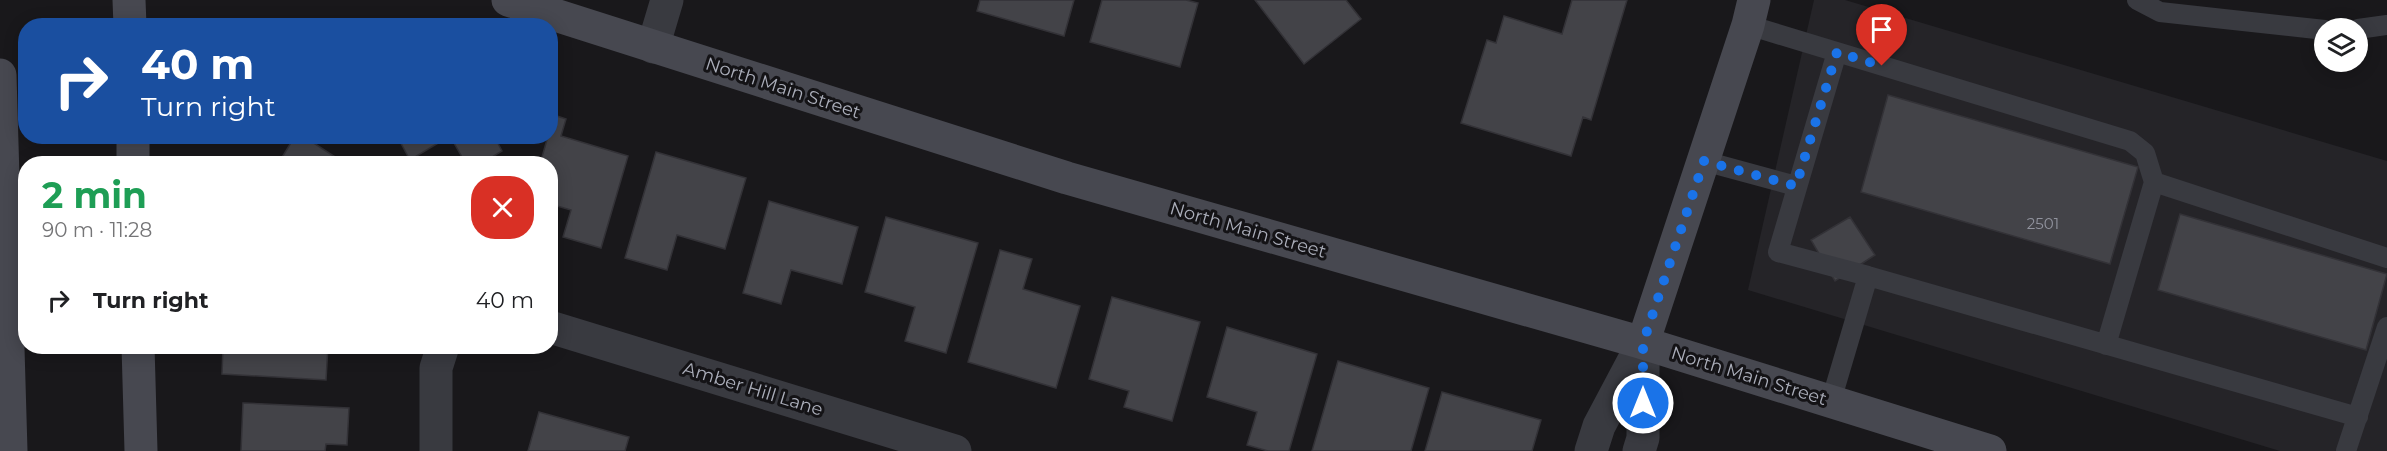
<!DOCTYPE html>
<meta charset="utf-8">
<style>
:root{--surface:#fff;--page:#f2f2f2;--text:#202124;--muted:#757577}
body{margin:0;font-family:Montserrat,sans-serif;background:var(--page);color:var(--text);height:100vh;display:flex;flex-direction:column;font-size:22px;white-space:nowrap}
*{box-sizing:border-box;margin:0}
p{font-size:20px;color:var(--muted)}
.icon{flex:none;width:33px;height:33px;fill:none;stroke:currentColor;stroke-width:2;stroke-linecap:round;stroke-linejoin:round}
.map{position:relative;flex:1;overflow:hidden}
.panel{position:absolute;left:18px;top:156px;width:540px;height:198px;display:flex;flex-direction:column;background:var(--surface);border-radius:24px;box-shadow:0 3px 15px #0003}
.panel>*{flex:none}
.top-card{position:absolute;left:18px;top:18px;width:540px;height:126px;border-radius:24px;box-shadow:0 3px 15px #0003;background:#1a4fa0;color:#fff;overflow:hidden}
.tools{position:absolute;left:2314px;top:18px;display:grid;gap:12px}
.tools a{display:grid;place-items:center;width:54px;height:54px;border-radius:50%;background:var(--surface);box-shadow:0 3px 15px #0003;font-size:30px}
.pin{position:absolute;display:grid;place-items:center;width:51px;height:51px;color:#fff;margin:-62px -26px;border-radius:50% 50% 50% 0;rotate:-45deg;box-shadow:0 0 6px #0007}
.pin .icon{rotate:45deg}
.me{position:absolute;width:66px;margin:-33px;rotate:0deg;stroke-linejoin:round;filter:drop-shadow(0 0 4px #0008)}
.turn{display:flex;align-items:center;gap:21px;height:126px;padding:0 24px;font-size:27px}
.turn .icon{width:78px;height:78px;stroke-width:2.5}
.turn b{display:block;font-size:42px;line-height:51px}
.round{display:grid;place-items:center;flex:none;width:63px;height:63px;border-radius:24px;background:var(--page)}
.headline{display:flex;align-items:center;justify-content:space-between;height:102px;padding:0 24px}
h1{font-size:36px;font-weight:700;line-height:45px;color:#1e9e55}
ul{padding:0;list-style:none}
li{display:flex;align-items:center;gap:18px;height:84px;padding:0 24px}
li div{flex:1}
li b{display:block;font-size:22px}
li em{font-style:normal}
.map>svg:first-child{display:block}
</style>
<div class="map">
<svg width="2387" height="451" viewBox="0 0 2387 451">
<rect width="100%" height="100%" fill="#19181b"/>
<path fill="#252428" d="M1814 0H1845L2387 161V451H2280L1748 290Z"/>
<path fill="#434348" stroke="#333237" stroke-width="1.5" d="M980 0H1074L1064 36 977 11Z
M1102 0H1186L1198 3 1180 67 1090 42Z
M1255 0H1346L1361 19 1304 64Z
M1572 0H1627L1591 120 1583 117 1571 156 1461 123 1487 40 1496 43 1504 16 1562 34Z
M1888 95 2138 167 2110 264 1861 192Z
M554 115 566 119 561 136 628 156 601 248 563 237 571 210 550 204V164H540L548 136H550Z
M295 136H303L346 164H278Z
M397 136H450L410 160Z
M450 136H494L502 151 481 164H466Z
M656 152 746 178 725 249 677 235 667 270 625 258Z
M769 201 858 227 842 284 791 270 781 304 743 293Z
M2180 214 2387 274 2366 350 2158 290Z
M886 217 978 243 946 353 905 341 915 307 865 292Z
M1850 217 1875 255 1835 281 1811 240Z
M1000 250 1032 259 1023 289 1080 306 1056 388 968 362Z
M1112 297 1200 322 1172 421 1124 407 1129 391 1089 379Z
M1227 327 1317 354 1289 451H1268L1247 445 1257 412 1207 397Z
M223 346H328L326 380 222 374Z
M1338 361 1429 388 1411 451H1312Z
M1442 392 1541 420 1532 451H1425Z
M243 403 349 408 347 445 326 444 325 451H241Z
M539 412 629 437 625 451H528Z"/>
<g fill="none" stroke-linecap="round" stroke-linejoin="round">
<path stroke="#393a40" stroke-width="20" d="M2137 0 2160 12 2325 30
M1748 25 2130 141 2145 153 2154 182 2387 258
M2358 29 2387 25
M1704 161 1796 186
M1868 276 2358 417
M2106 345 2154 182
M1831 401 1868 276 1778 252 1837 52
M2346 451 2387 327"/>
<path stroke="#393a40" stroke-width="33" d="M653 47 667 0
M550 327 955 451
M436 451V368L443 346
M1591 451 1599 426 1643 343
M1639 451 1643 438V348"/>
<path stroke="#474850" stroke-width="33" d="M129 0 130 26
M508 0 1067 178 1643 343 1990 451
M0 75 11 451
M133 136V164
M1643 343 1748 25 1754 0
M138 346 141 451"/>
</g>
<g fill="none" stroke-linecap="round" stroke-linejoin="round">
<path stroke="#1a73e8" stroke-width="10" stroke-dasharray="0 18" d="M1643 403V343L1704 161 1796 186 1837 52 1882 66"/>
</g>
<g text-anchor="middle" stroke-width="6" stroke-linejoin="round" paint-order="stroke">
<g font-size="15" fill="#91939e">
<text x="2043" y="229">2501</text>
</g>
<g font-size="18" fill="#abaeba" stroke="#141316">
<text transform="translate(783 88) rotate(18)" y="6">North Main Street</text>
<text transform="translate(1248 230) rotate(16)" y="6">North Main Street</text>
<text transform="translate(1749 376) rotate(17)" y="6">North Main Street</text>
<text transform="translate(753 389) rotate(17)" y="6">Amber Hill Lane</text>
</g>
</g>
</svg>
<div class="tools">
<a><svg class="icon" aria-label="layers" viewBox="0 0 24 24"><path d="M12 4l9 5-9 5-9-5zM3 14l9 5 9-5"/></svg></a>
</div>
<div class="pin" style="left:1882px;top:66px;background:#d93025"><svg class="icon" aria-label="arrive" viewBox="0 0 24 24"><path d="M6 21V4h12l-3 4 3 4H6"/></svg></div>
<svg class="me" style="left:1643px;top:403px" viewBox="-20 -20 40 40"><circle r="17" fill="#1a73e8" stroke="#fff" stroke-width="3"/><path d="M0-11L8 9 0 5-8 9z" fill="#fff"/></svg>
<div class="top-card">
<div class="turn"><svg class="icon" aria-label="right" viewBox="0 0 24 24"><path d="M7 20v-9h11M14 6l5 5-5 5"/></svg><div><b>40 m</b>Turn right</div></div>
</div>
<section class="panel">
<div class="headline"><div><h1>2 min</h1><p>90 m · 11:28</p></div><a class="round" style="background:#d93025;color:#fff"><svg class="icon" aria-label="close" viewBox="0 0 24 24"><path d="M6 6l12 12M18 6L6 18"/></svg></a></div>
<ul>
<li><svg class="icon" aria-label="right" viewBox="0 0 24 24"><path d="M7 20v-9h11M14 6l5 5-5 5"/></svg><div><b>Turn right</b></div><em>40 m</em></li>
</ul>
</section>
</div>
